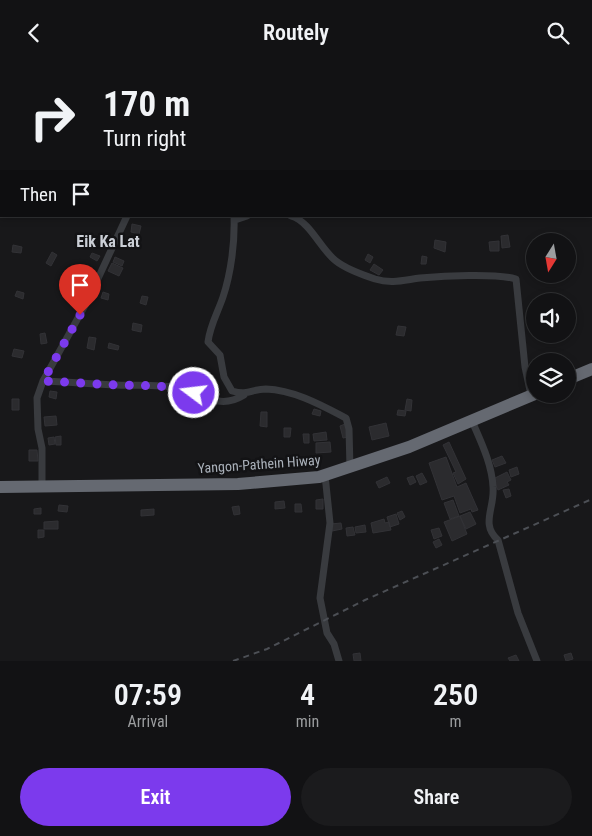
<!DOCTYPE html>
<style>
:root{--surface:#121214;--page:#1b1b1d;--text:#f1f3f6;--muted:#9c9ea0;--line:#313234;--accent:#7c3aed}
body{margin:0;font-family:"Roboto Condensed",sans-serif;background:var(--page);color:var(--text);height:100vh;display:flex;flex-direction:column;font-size:19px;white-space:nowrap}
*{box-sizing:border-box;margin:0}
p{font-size:16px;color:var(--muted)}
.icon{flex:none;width:28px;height:28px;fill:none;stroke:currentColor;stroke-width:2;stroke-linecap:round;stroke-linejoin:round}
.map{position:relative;height:596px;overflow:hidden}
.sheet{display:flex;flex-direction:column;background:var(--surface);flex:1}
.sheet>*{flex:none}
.hud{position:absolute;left:0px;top:0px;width:592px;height:152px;box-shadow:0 2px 8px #0003,0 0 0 1px var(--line);background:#121214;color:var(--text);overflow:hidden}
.needle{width:32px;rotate:191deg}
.controls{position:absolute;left:526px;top:168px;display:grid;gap:10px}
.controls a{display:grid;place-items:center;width:50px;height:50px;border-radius:50%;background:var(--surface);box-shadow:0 2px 8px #0003,0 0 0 1px var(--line);font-size:25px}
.pin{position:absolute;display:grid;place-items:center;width:42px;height:42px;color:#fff;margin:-51px -21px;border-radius:50% 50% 50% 0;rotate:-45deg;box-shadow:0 0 5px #0007}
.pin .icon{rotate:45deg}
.me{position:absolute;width:55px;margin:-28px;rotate:285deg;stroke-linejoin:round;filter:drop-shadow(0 0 4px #0008)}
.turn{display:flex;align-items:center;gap:18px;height:105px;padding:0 20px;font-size:22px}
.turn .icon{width:65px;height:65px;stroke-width:2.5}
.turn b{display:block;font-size:35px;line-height:42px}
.then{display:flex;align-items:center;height:48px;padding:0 20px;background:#0003;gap:10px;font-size:19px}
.eta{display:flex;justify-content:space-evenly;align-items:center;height:85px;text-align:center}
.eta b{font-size:30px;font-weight:600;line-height:35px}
.primary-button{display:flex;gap:10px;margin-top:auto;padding:10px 20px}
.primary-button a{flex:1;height:58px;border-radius:30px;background:var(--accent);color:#fff;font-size:20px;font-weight:600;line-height:58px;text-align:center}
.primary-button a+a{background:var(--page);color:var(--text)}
header{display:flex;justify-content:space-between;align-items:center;height:65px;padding:0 20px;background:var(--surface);font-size:22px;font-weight:600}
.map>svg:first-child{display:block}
</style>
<header><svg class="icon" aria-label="back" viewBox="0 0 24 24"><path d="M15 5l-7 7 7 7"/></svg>Routely<svg class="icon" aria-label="search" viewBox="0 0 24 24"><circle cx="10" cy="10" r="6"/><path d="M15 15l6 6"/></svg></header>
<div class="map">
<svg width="592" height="596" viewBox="0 0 592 596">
<rect width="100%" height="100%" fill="#18181a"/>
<path fill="#2b2b2e" stroke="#323236" d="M132 159 141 161 139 169 131 167Z
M508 170 510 182 502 183 501 171Z
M435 175 446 177 445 187 434 183Z
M499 176V186H490L489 177Z
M13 180 22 182 21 188 12 187Z
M52 187 57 190 51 201 46 198Z
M92 188 100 191 97 196 90 192Z
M368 189 373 192 370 198 365 195Z
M422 191 427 192 426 199H421Z
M115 192 124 196 122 201 113 197Z
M112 198 123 203 119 211 108 206Z
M374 199 383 205 379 210 370 205Z
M75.5 221a4.5 4.5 0 1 1 9 0a4.5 4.5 0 1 1-9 0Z
M17 226 24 228 23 234 15 231Z
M103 227 109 229 108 235 101 233Z
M142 231 148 232 146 240 140 238Z
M133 258 142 260 141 267 132 265Z
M398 261 406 262 404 271 396 270Z
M45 268 47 278 41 279 40 269Z
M89 272 96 273 94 285 87 283Z
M109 278 119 281 118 285 108 283Z
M14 284 24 286 22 293 12 291Z
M50 326 57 327 56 334 49 332Z
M12 334H19V345H12Z
M407 334 412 335 411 346 405 345Z
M314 344 321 346 320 351 312 349Z
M398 345 406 346 405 351 397 350Z
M261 347H267V362L260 361Z
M56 351 57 360 45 361 44 352Z
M386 358 389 371 372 375 369 362Z
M345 359 348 372 343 373 340 361Z
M284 363H291L290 372H284Z
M326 367 327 375 314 376 313 369Z
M303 369H309V378H304Z
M61 371V380H56L55 372Z
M54 372 55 379 49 380 48 373Z
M330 377 331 387 316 388V378Z
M449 377 466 414 458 419 453 408 456 407 443 380Z
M29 385H37L38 396H29Z
M502 391 506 398 495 402 492 395Z
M446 392 457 422 466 418 478 445 472 447 471 444 460 448 454 431 442 435 429 398Z
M517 402 519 409 511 412 509 405Z
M507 407 511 415 507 417 509 420 498 425 493 414Z
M422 408 427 417 420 420 416 411Z
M413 411 416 417 410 420 407 413Z
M387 412 390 418 379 423 376 417Z
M509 424 511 431 506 433 503 425Z
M323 434V444H316V435Z
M453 435 459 451 450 454 444 438Z
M284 436 285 443 275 444V437Z
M295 439H301L302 447H295Z
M59 440 68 441 67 447 58 446Z
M239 441 240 449 234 450 232 442Z
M41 443V449H34V444Z
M154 444V450L141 451V445Z
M402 446 405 452 400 455 397 448Z
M470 447 476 459 466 464 460 451Z
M396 449 399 459 390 462 387 452Z
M460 451 467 469 452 476 444 457Z
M384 454 385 458 389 457 391 465 373 468 371 458Z
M58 456V464H44V457Z
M341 458 342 464 332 466 331 459Z
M365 460 366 467 356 468 355 462Z
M353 462 355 470 347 471 346 463Z
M439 463 442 471 434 474 431 465Z
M38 465H44V472L38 473Z
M439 474 442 480 436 483 433 477Z
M360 588 361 596H354L353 589Z
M571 588 573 594 566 596 564 590Z
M516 590 519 596H510L508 593Z"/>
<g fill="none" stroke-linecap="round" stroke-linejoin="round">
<path stroke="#393b3f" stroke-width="7" d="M26 0V1
M224 1 227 0
M0 50H1
M0 112 1 111
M234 151C235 177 231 208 223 232 218 247 210 260 208 277L220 290 224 312 232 326C249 331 251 324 266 324 294 325 321 340 346 353L349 364 350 403
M291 151C311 157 320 184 336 196 346 204 363 210 375 214 392 219 404 215 420 213 443 211 495 208 516 214L525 302 531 330
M235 155 247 151
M43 316C68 317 92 319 117 320 138 321 158 319 179 323 204 328 218 346 244 330
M472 356C481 377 492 399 493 422 495 443 480 459 498 475L518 548 537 596
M325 410 330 458 320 533 327 568 334 579 339 596
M42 422V383L38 364 37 333 43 316 88 235 127 151"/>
<path stroke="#656971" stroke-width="12" d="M568 314 592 304
M0 422 238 419 319 412 409 382 535 329"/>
<path stroke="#4c4f55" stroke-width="2" stroke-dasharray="6 5" stroke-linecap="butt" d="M233 596 267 584 365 535 592 434"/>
</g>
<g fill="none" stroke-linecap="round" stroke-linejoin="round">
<path stroke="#7c3aed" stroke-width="9" stroke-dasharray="0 16.2" d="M80 250 43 316C68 317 93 319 117 320 144 321 168 319 194 328"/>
</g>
<g text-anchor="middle" stroke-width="5" stroke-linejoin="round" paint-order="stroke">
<g font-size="14" fill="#aab1ba" stroke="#131315">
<text transform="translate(259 399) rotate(-4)" y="5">Yangon-Pathein Hiway</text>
</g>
<g font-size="16" font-weight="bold" fill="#cbcfd6" stroke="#131315">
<text x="108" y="182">Eik Ka Lat</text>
</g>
</g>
</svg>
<div class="controls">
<a><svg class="needle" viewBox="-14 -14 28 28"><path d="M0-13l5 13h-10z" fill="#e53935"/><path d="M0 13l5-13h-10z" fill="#9c9ea0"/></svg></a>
<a><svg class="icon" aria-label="sound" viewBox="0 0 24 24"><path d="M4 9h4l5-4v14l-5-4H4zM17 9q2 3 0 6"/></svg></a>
<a><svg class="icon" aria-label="layers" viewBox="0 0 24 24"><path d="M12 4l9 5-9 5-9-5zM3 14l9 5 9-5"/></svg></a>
</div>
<div class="pin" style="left:80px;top:250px;background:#d93025"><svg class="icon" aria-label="arrive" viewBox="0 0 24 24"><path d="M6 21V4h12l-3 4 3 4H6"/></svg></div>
<svg class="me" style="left:194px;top:328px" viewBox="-20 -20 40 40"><circle r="17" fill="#7c3aed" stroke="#fff" stroke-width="3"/><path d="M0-11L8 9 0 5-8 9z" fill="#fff"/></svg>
<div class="hud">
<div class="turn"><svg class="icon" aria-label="right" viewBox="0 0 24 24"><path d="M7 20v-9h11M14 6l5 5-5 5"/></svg><div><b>170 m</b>Turn right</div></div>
<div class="then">Then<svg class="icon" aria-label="arrive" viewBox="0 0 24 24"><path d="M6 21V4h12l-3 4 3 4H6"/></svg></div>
</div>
</div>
<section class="sheet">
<div class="eta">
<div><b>07:59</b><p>Arrival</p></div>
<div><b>4</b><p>min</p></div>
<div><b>250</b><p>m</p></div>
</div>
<div class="primary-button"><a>Exit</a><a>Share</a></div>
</section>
